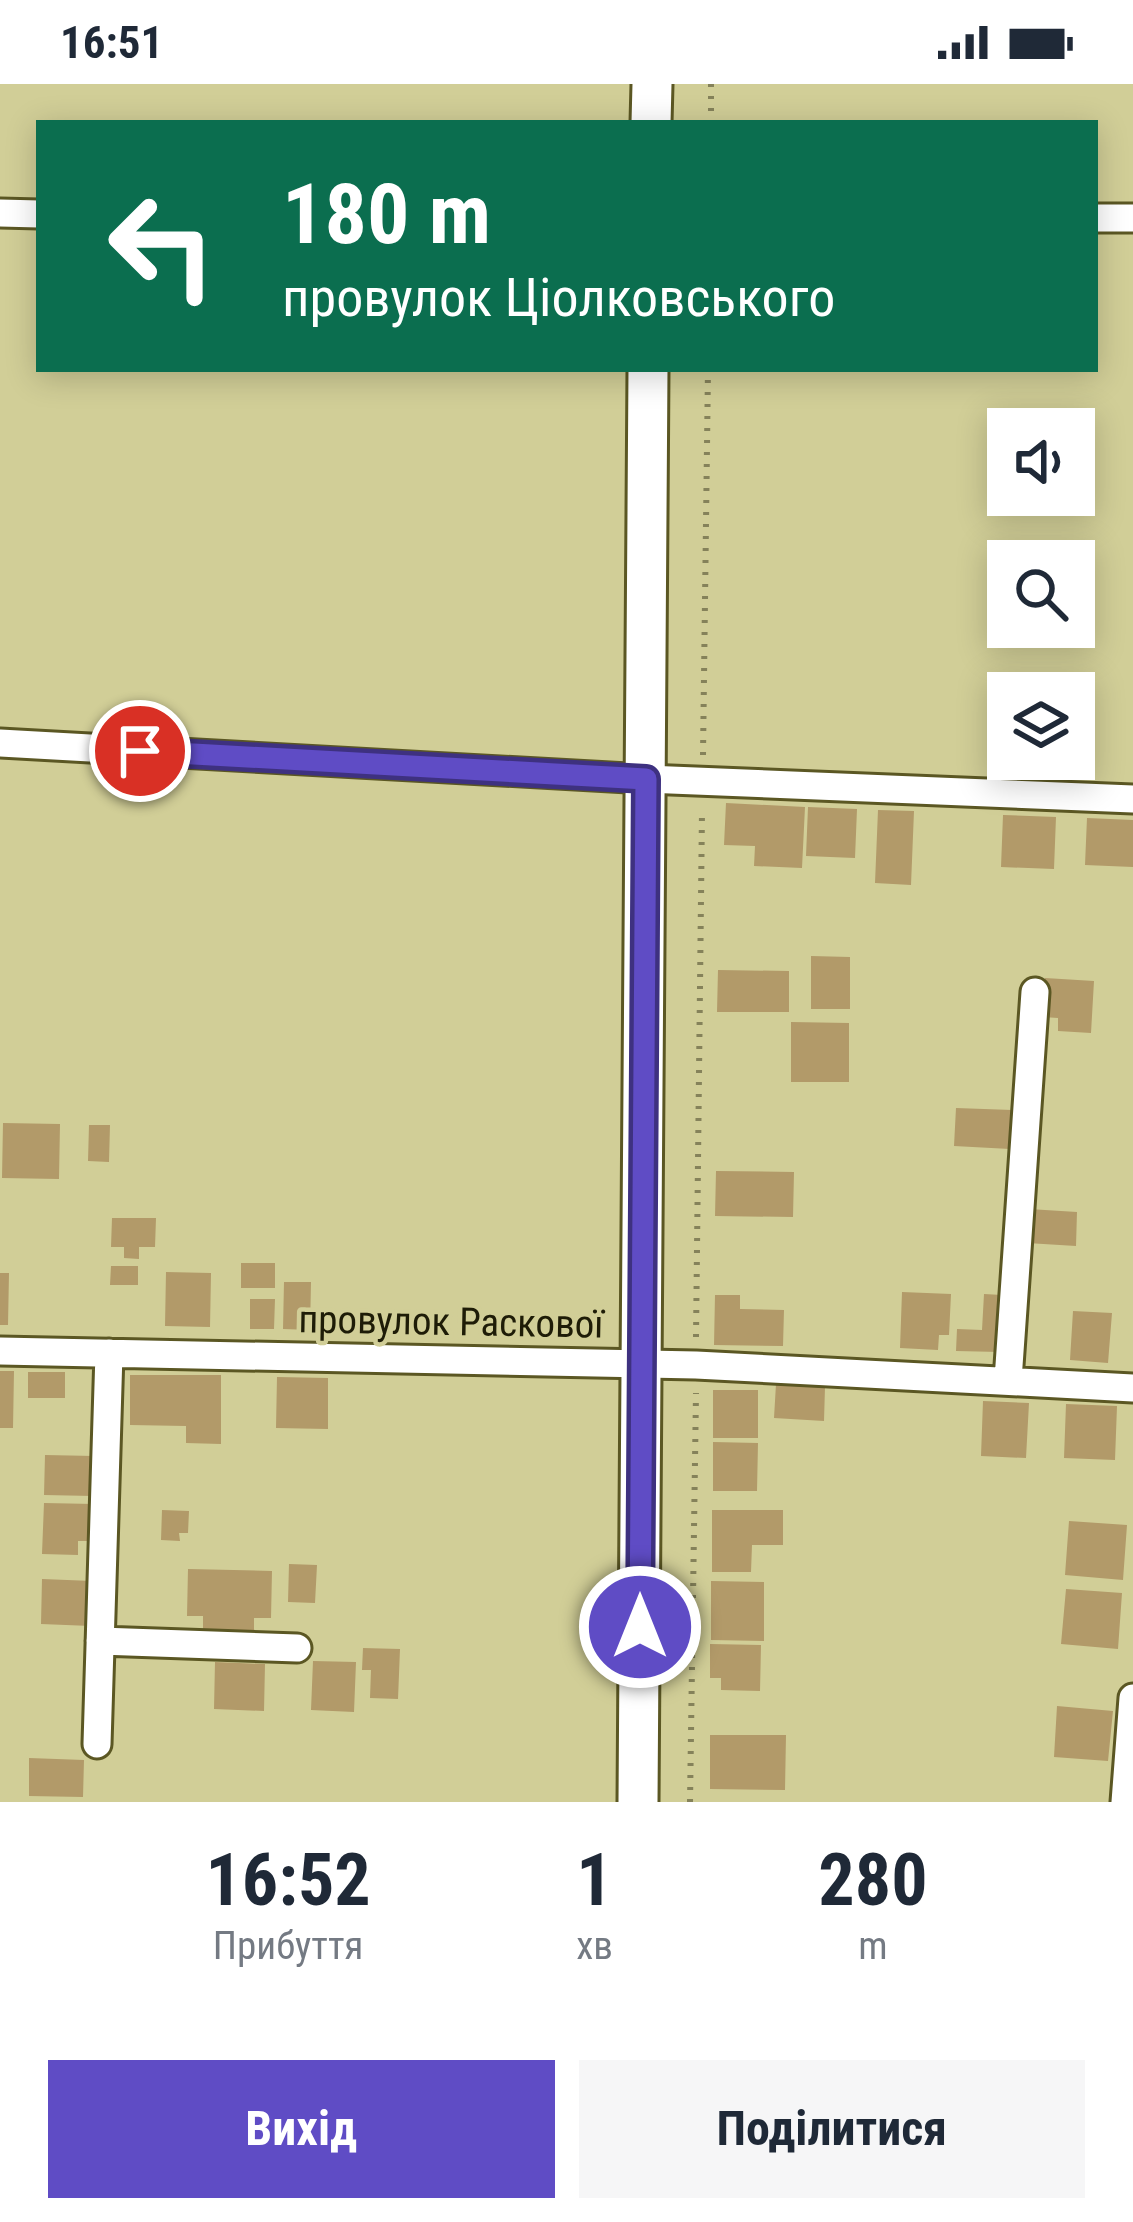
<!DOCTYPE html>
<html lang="uk">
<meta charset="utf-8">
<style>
:root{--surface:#fff;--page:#f6f6f7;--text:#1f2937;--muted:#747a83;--accent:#5f4cc5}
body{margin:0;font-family:"Roboto Condensed",sans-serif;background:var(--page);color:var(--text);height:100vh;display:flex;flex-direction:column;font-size:45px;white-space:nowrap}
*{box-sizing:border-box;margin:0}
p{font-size:39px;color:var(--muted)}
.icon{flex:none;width:66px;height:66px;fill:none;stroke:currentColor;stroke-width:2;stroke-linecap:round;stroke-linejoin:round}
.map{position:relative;height:1718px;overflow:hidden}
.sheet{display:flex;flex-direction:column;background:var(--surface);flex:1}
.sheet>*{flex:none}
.guide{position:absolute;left:36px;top:36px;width:1062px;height:252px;border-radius:0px;box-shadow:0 6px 30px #0003;background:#0b6e4f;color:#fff;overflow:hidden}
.controls{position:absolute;left:987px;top:324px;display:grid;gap:24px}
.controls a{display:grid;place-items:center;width:108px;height:108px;border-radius:0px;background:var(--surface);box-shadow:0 6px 30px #0003;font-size:60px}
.pin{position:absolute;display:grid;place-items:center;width:102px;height:102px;color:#fff;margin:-51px;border:6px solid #fff;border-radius:50%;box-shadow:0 3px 12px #0007}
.me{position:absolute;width:132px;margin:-66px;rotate:0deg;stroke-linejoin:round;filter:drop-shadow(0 0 9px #0008)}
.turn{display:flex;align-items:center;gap:42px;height:252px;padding:0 48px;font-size:54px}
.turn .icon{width:156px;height:156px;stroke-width:2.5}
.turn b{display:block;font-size:84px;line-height:102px}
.eta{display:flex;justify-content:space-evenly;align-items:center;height:204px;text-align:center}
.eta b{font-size:72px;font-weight:700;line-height:84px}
.action{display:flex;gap:24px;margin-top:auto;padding:24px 48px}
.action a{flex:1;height:138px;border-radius:0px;background:var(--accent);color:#fff;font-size:48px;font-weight:700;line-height:138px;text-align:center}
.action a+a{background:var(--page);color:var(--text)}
.status{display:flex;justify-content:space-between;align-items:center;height:84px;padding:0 60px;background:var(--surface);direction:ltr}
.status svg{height:33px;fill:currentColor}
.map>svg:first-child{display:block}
</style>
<div class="status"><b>16:51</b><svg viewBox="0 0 49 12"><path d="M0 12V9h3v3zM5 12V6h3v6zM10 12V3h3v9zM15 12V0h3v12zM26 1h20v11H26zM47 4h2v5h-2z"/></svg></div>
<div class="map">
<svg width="1133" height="1718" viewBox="0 0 1133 1718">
<rect width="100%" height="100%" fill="#d1ce97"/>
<path fill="#b29a69" d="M726 719 805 723 802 784 754 782 755 762 724 761Z
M808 723 857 725 855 774 806 772Z
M878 726 914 727 911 801 875 799Z
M1003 731 1056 733 1054 785 1001 783Z
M1087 734 1133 736V783L1085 781Z
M811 872 850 873V925H811Z
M718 886 789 887V928H717Z
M1045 894 1094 897 1091 949 1058 947V934L1043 933Z
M791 938 849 939V998H791Z
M956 1024 1012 1026 1010 1065 954 1062Z
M3 1039 60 1040 59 1095 2 1094Z
M89 1041H110L109 1078 88 1077Z
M716 1087 794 1088 793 1133 715 1132Z
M1029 1125 1077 1128 1076 1162 1027 1159Z
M112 1134H156L155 1163H139V1175L124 1174V1163H111Z
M241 1179H275V1204H241Z
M111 1182H138V1201H110Z
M166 1188 211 1189 210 1243 165 1242Z
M0 1189H9L8 1241H0Z
M284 1198H311L310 1246 283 1245Z
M902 1208 951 1210 949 1251H939L938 1266 900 1264Z
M984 1210 1002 1211 1000 1268 956 1267 957 1245 982 1246Z
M715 1211H740V1225L784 1226 783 1262 714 1261Z
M250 1215H275L274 1245H250Z
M1073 1227 1112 1229 1108 1279 1070 1276Z
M0 1287H14L13 1344H0Z
M28 1288H65V1314H28Z
M130 1291H221V1360L186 1359V1342L130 1341Z
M277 1293 328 1294V1345L276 1344Z
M776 1300 825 1303 824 1337 774 1334Z
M713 1306H758V1354H713Z
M983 1317 1029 1319 1026 1374 981 1372Z
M1066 1320 1117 1322 1115 1376 1064 1374Z
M713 1358 758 1359 757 1407H713Z
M45 1371 94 1372 93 1412 44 1411Z
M44 1419 94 1420 92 1457H78V1471L42 1470Z
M162 1426 189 1427 188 1449H179L180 1457 161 1456Z
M712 1426H783V1461H752L751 1488H712Z
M1069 1437 1127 1441 1123 1496 1065 1491Z
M289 1480 317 1481 315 1519 288 1518Z
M188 1485 272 1487 271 1534H254V1548L203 1546V1532H187Z
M42 1495 92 1497 91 1542 41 1540Z
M711 1497 764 1498V1557L711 1556Z
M1066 1505 1122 1509 1118 1565 1061 1560Z
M710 1560 761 1561 760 1607 721 1606V1594H710Z
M363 1564 400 1565 398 1615 370 1614 371 1586H362Z
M313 1577 356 1578 354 1628 311 1626Z
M215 1578 265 1580 264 1627 214 1625Z
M1057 1622 1113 1627 1108 1677 1054 1673Z
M710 1651H786L785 1706 710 1705Z
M29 1674 84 1676 83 1713 29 1712Z"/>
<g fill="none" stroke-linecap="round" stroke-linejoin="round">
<defs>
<path id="street" d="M0 129 39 130
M1095 134H1133
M0 659 646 695 1133 715
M0 1267 696 1281 1133 1304
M1008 1296 1035 908
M100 1557 297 1564
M97 1660 109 1269
M1125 1718 1133 1614"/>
<path id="secondary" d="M651 39 652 0
M638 1718 648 285"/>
</defs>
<use href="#street" stroke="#5b5723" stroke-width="33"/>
<use href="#secondary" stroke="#5b5723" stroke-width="45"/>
<path stroke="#85825a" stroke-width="6" stroke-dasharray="3 9" stroke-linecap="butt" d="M711 39V0
M703 671 708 285
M696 1253 702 727
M690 1718 696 1309"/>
<use href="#street" stroke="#fff" stroke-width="27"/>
<use href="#secondary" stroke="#fff" stroke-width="39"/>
</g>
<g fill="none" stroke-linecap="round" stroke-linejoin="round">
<defs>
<path id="route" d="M140 667 646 695 640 1543"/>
</defs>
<use href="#route" stroke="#3e3180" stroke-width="30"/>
<use href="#route" stroke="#5f4cc5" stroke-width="21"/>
</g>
<g text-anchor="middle" stroke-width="9" stroke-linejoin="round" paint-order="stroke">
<g font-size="39" fill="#1e1c07" stroke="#d1ce97">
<text transform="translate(451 1237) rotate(1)" y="14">провулок Раскової</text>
</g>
</g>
</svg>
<div class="controls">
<a><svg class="icon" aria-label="sound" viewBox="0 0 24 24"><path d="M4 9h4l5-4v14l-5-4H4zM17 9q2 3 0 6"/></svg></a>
<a><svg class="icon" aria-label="search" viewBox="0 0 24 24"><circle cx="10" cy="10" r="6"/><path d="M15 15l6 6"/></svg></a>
<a><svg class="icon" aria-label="layers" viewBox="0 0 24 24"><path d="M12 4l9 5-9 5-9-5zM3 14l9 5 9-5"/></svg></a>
</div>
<div class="pin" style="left:140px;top:667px;background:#d93025"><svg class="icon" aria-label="arrive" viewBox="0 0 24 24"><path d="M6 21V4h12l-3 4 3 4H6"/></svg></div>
<svg class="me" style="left:640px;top:1543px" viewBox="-20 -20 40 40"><circle r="17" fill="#5f4cc5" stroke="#fff" stroke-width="3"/><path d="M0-11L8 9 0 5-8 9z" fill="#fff"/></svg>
<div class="guide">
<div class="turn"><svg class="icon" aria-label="left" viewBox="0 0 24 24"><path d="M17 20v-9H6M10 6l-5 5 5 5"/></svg><div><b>180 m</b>провулок Ціолковського</div></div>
</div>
</div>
<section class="sheet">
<div class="eta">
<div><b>16:52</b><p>Прибуття</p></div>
<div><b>1</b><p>хв</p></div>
<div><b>280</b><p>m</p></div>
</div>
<div class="action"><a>Вихід</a><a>Поділитися</a></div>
</section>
